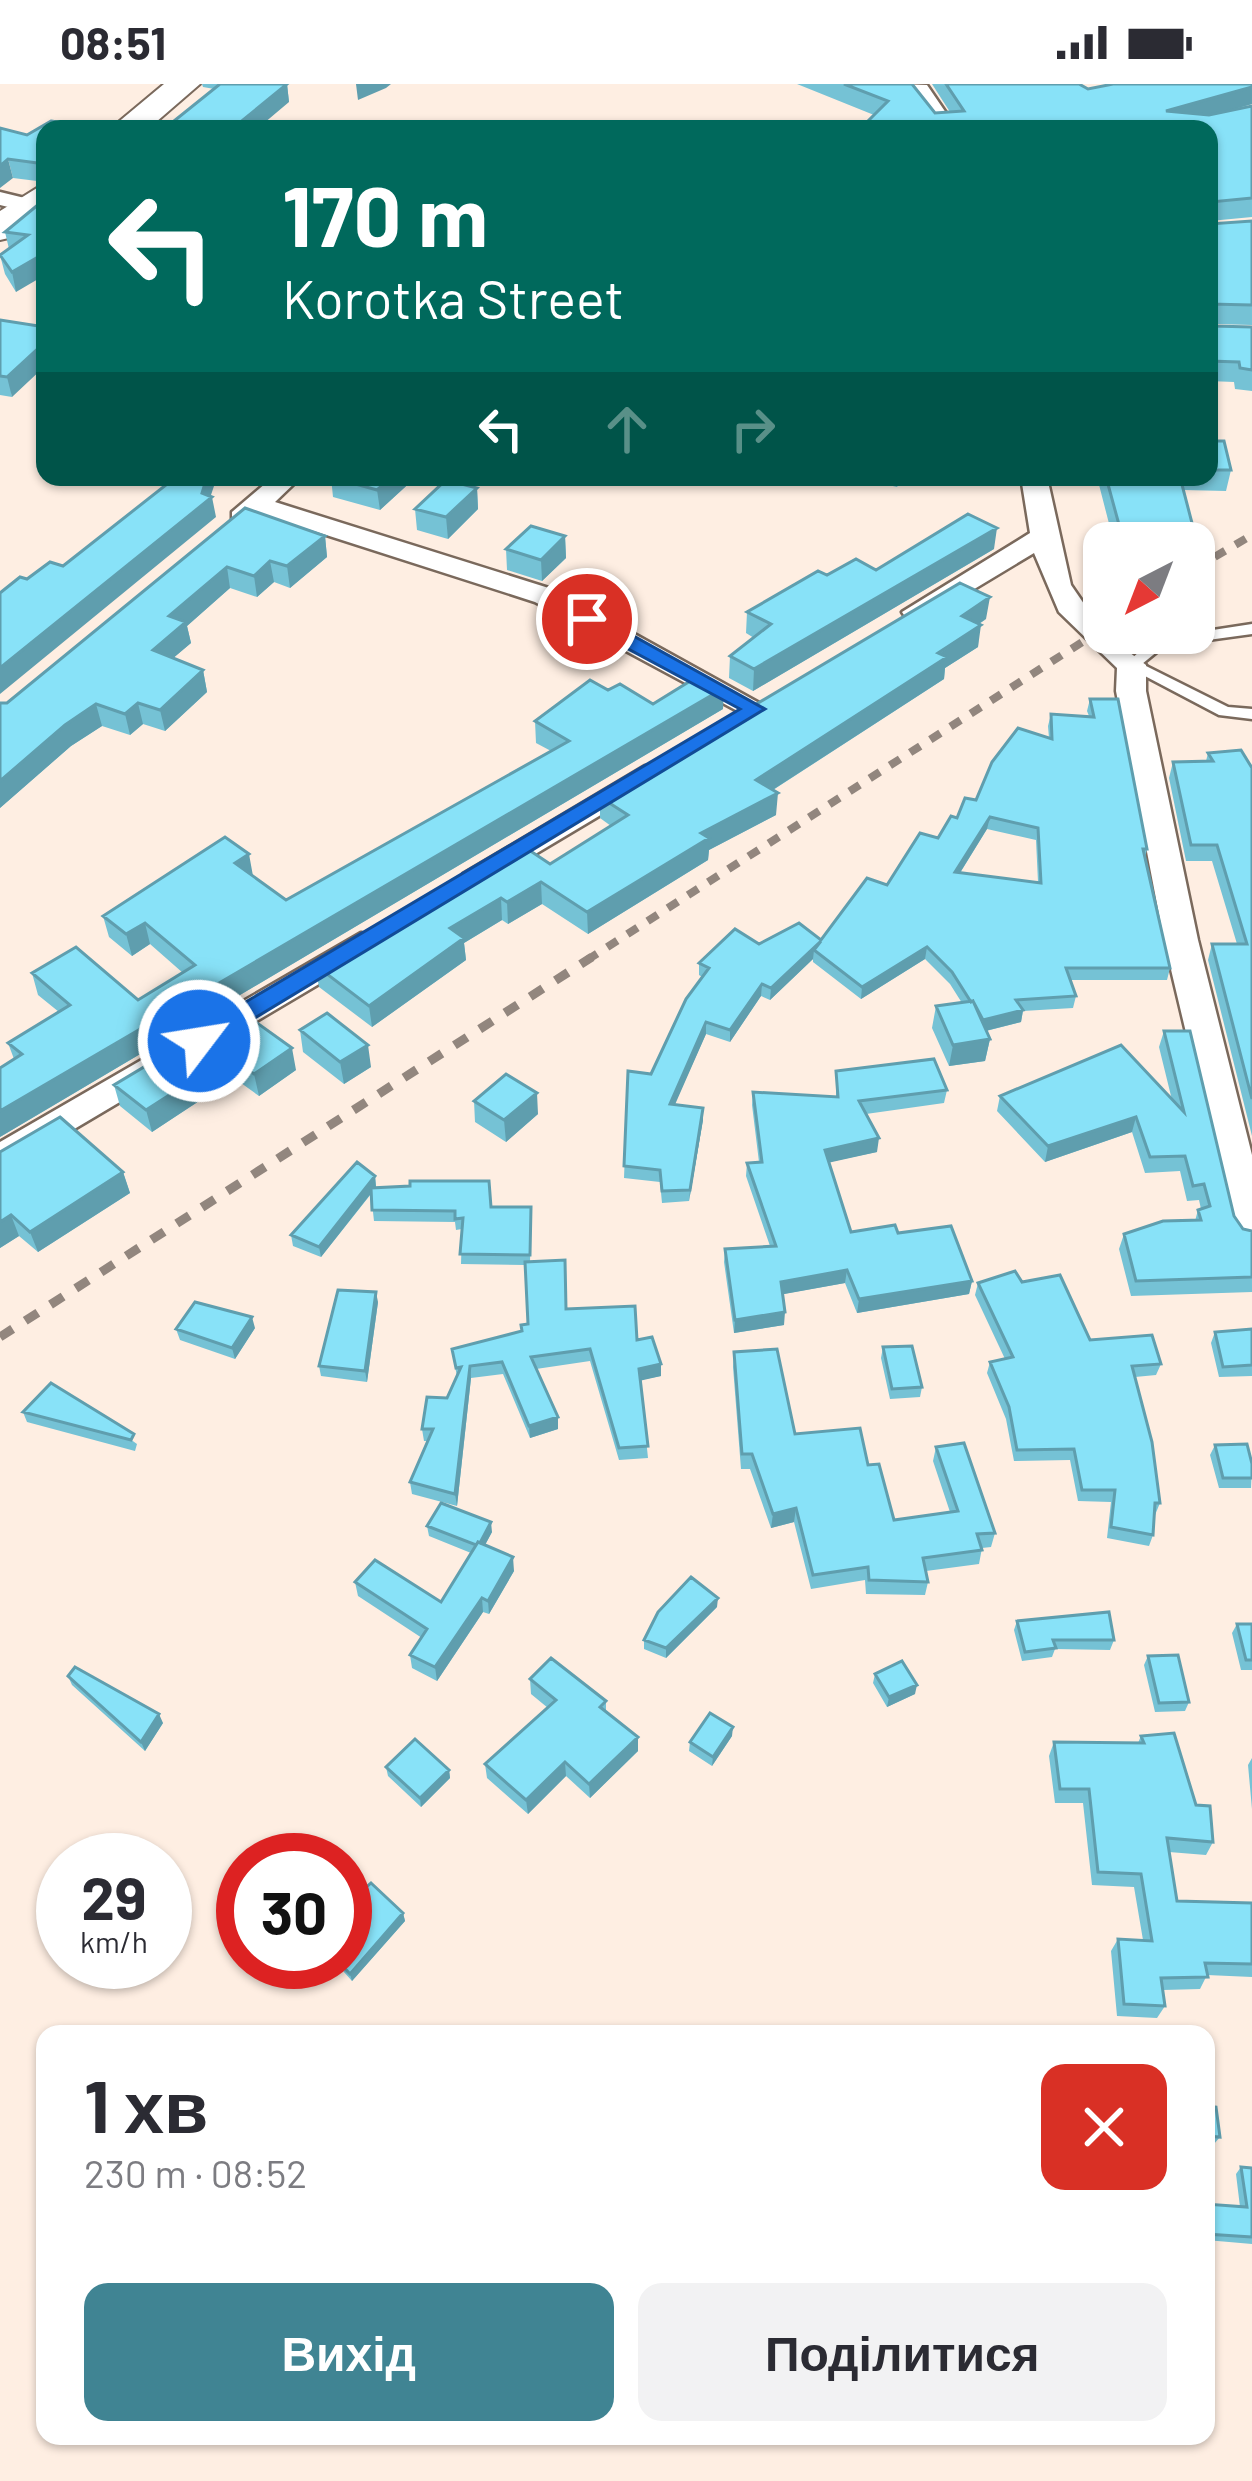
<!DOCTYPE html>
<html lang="uk">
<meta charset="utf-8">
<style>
:root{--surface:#fff;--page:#f2f2f3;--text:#2b2b33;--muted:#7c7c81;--accent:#408493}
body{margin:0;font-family:Barlow,sans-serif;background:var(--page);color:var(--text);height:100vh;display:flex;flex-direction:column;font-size:45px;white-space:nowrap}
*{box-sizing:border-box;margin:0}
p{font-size:39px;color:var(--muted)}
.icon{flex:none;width:66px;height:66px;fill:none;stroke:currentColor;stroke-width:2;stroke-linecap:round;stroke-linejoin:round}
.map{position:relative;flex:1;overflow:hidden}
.drawer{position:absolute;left:36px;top:1941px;width:1179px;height:420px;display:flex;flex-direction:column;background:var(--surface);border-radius:24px;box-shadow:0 3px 9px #0004}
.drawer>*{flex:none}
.guide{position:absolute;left:36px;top:36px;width:1182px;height:366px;border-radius:24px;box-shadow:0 3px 9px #0004;background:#00695c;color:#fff;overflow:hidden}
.needle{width:78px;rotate:222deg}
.buttons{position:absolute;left:1083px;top:438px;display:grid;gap:24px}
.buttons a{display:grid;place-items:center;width:132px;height:132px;border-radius:24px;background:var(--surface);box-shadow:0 3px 9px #0004;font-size:60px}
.speed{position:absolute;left:36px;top:1749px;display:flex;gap:24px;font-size:60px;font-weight:700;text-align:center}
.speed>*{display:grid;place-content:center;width:156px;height:156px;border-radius:50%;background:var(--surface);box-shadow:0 3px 9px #0004;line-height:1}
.speed small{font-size:30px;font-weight:400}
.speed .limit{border:18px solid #d22;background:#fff;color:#111}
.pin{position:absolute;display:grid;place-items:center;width:102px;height:102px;color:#fff;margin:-51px;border:6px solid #fff;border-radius:50%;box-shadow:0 3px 12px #0007}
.me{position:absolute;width:132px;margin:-66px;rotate:59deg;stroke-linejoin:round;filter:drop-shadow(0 0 9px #0008)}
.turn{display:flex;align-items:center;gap:42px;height:252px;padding:0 48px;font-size:54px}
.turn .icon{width:156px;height:156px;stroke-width:2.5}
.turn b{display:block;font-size:84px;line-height:102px}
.lanes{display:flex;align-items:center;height:114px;padding:0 48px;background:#0003;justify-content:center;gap:60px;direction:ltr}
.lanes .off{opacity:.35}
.round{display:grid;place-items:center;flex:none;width:126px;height:126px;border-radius:24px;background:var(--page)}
.overview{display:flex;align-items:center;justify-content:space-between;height:204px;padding:0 48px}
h1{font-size:72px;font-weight:700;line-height:90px}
.action{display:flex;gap:24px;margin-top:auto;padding:24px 48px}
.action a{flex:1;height:138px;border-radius:24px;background:var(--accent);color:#fff;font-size:48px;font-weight:700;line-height:138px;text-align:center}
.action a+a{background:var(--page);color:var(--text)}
.status{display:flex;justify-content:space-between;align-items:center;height:84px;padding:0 60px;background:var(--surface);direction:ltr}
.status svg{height:33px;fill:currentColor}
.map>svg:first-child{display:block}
</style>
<div class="status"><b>08:51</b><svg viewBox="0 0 49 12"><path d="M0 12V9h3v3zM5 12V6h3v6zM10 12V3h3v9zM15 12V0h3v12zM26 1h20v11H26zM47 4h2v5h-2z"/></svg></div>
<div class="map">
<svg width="1252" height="2397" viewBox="0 0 1252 2397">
<rect width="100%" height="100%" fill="#feeee2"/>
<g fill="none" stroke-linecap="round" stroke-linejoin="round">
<defs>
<path id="service" d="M1252 540V550L1164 562 1142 580 1228 623 1252 625V635L1219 631 1124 581 1154 555Z"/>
<path id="minor" d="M897 0 927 1 957 45H937L913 9Z
M0 108 37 117 40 122 29 128 0 121Z
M273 393H301L275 418 555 506 770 625 755 634 745 631 535 518 261 430 250 440H232V428Z
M1021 393H1047L1071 501 1104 549 1146 581V607L1198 856 1252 1071V1160L1239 1156 1233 1146 1164 856 1116 607 1117 584 1059 528 1034 469 926 534H906L902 528 1030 449Z
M645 682 656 684 660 691 656 698 490 797 479 800 463 790Z
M361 849 373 852 378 860 373 868 0 1089V1058Z"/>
<path id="trunk" d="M164 0H200L148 45H110Z
M45 99V128L13 153 0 156V127Z"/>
</defs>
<use href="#service" stroke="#7a695c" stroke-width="5"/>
<use href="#minor" stroke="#7a695c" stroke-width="5"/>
<use href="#trunk" stroke="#7a695c" stroke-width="4"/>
<use href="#service" fill="#fff" fill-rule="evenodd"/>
<use href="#minor" fill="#fff" fill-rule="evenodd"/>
<use href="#trunk" fill="#fff" fill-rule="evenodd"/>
<path stroke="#92867e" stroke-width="8" stroke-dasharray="12 12" stroke-linecap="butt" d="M1194 485 1252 451
M587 876 1104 544"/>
<path stroke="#92867e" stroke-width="9" stroke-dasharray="15 15" stroke-linecap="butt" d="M0 1253 592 873"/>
</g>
<path fill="#75c2d5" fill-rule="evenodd" d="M202 0H287L289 18 203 3Z
M797 0H912L935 29 950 28 932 0H1079L1088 5 1252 20 1226 28 1252 22V133L1210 137V140L1252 137V241L1213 240V242L1252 243V307L1235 305 1234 298 1209 297V45H866L867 38 874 31Z
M0 44 27 51 45 45V98L13 94Z
M45 115 16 208 5 190 0 171 9 165 5 148Z
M0 236 12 313 0 311Z
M1209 357 1231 386 1226 407 1184 406 1187 459H1114L1097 393H1209Z
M228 393H257L250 399Z
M331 393H416L380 426 333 413Z
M855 393H904L897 403Z
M477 404 478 425 448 455 417 446 415 425Z
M245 424 325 452 327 473 290 504 274 498 257 513 230 504 187 542 191 559 173 574 203 586 207 608 165 647 143 640 130 651 102 642 71 662 0 724V619H7Z
M565 452 566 474 542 497 507 486 506 465Z
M994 465 753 607 729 594 730 572 754 554 746 549 747 528 827 491 876 486Z
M986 535 979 540 978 563 945 584 944 595 773 706 776 731 709 766 708 776 588 850 542 820 508 840 502 836 464 859 466 876 372 943 319 903 315 881 550 780 611 742 600 734V713Z
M608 606 653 620 723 625 0 1053 14 975 8 959 59 928 38 911 32 889 138 916 183 889 150 860 132 872 109 853 103 832 253 792 286 816 551 667 536 659 535 637Z
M1090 615 1147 765 1145 774 1170 884 1167 896H1071L1076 912 1073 924 1023 927 1021 938 986 947 990 955 985 977 949 982 932 944 936 922 962 919 950 900 925 875 861 915 813 878V875L770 916 761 912 730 958 706 950 674 1021 703 1036 689 1117 662 1119 660 1098 624 1094 628 987 651 990 702 893 699 891V879L759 860 821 856 887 801 976 716 1049 654 1048 642 1051 630 1089 632 1087 627ZM987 745 1036 756 1038 798 960 789Z
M1208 669 1252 684V1052L1208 876 1212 860H1237L1212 777H1186L1169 694 1173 678 1206 677Z
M239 926 296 986 259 1012 234 994 152 1048 120 1022 114 1001Z
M300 946 371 983 344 1000 303 968Z
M1164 947 1234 1132 1243 1145 1252 1147V1208L1131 1212 1119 1165 1124 1150 1195 1137 1198 1126 1201 1125 1199 1116 1187 1117 1180 1087 1145 1089 1132 1048 1045 1078 997 1027 1000 1012 1172 1016 1159 963Z
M836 987 947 1006 944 1019 866 1030 877 1068 829 1078 851 1148 898 1149 972 1197 969 1210 857 1229 845 1199 783 1210 784 1241 734 1249 724 1178 725 1165 770 1162 746 1092 747 1079 759 1078 752 1021 753 1008 836 1013Z
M474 1017 538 1030 506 1058 475 1038Z
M0 1068 123 1088 130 1109 38 1168 19 1152 0 1164Z
M375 1092 376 1103 491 1123 531 1134 530 1178 566 1225 637 1256 661 1292 640 1296 648 1374 619 1376 590 1277 536 1285 558 1345 530 1354 503 1290 471 1294 457 1422 412 1410 410 1398 428 1357H424L422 1345 447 1314 457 1293 452 1265 522 1247 528 1240 525 1181 461 1180 462 1145 456 1146 455 1138 374 1137 371 1110 321 1173 293 1162 291 1151Z
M1022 1198 1090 1256 1161 1280 1156 1291 1135 1293 1160 1419 1155 1431 1153 1451 1149 1462 1107 1454 1111 1418 1078 1417 1070 1376 1014 1377 1006 1335 987 1289 990 1278 1005 1275 975 1211 978 1199Z
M378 1218 367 1298 321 1292 319 1282Z
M255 1244 235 1275 180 1256 176 1245Z
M1252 1245V1292L1219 1293 1211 1259 1215 1248Z
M883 1263 922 1303 920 1313 890 1315 881 1274Z
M734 1268 795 1350 868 1381 894 1436 950 1428 933 1377 936 1363 995 1449 991 1463 982 1464 979 1480 926 1487 928 1498 925 1511 866 1510 865 1496 811 1505 794 1438 771 1444 750 1385H741L733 1283Z
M51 1299 137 1360 135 1367 27 1338 23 1328Z
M1215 1361 1252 1380 1251 1404H1219L1210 1371Z
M427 1442 492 1448 485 1461 514 1487 489 1530 483 1528 437 1597 412 1584 410 1571 422 1554 358 1512 355 1498 441 1518 471 1469 429 1452Z
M717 1523 666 1574 644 1565V1556Z
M1017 1537 1114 1556 1110 1566 1055 1565 1052 1573 1022 1577 1014 1546Z
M1237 1540H1252V1586H1241L1232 1549Z
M1148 1572 1189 1618 1185 1627 1155 1628 1144 1581Z
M875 1590 915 1610 887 1623 873 1599Z
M68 1592 163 1639 145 1667 72 1601Z
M530 1595 606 1617V1628L638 1667 590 1714 566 1692 528 1730 487 1694 485 1680 548 1624 531 1610Z
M732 1652 712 1682 689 1667 690 1658Z
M1141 1652 1196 1721 1213 1758 1206 1771 1169 1768 1177 1817 1252 1819V1893L1207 1891 1200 1905 1163 1906 1165 1922 1157 1934 1117 1932 1111 1867 1118 1855 1143 1856 1134 1803 1092 1801 1083 1719H1055L1049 1672 1054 1658 1138 1659Z
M1252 1674V1725L1248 1681Z
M386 1683 449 1686 450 1694 421 1723 388 1692Z
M403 1829 405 1837 352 1897 335 1878H345Z
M1206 2022 1220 2053 1214 2060 1206 2059Z
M1241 2083 1252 2084V2160L1206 2156V2120L1240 2123 1236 2090Z"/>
<path fill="#5f9eae" d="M287 0 289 18 257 45H232Z
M356 0H391L386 4 358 16Z
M1252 3V20L1163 45 1166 27Z
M8 75 13 94 0 104V82Z
M45 169V191L16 208 12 188Z
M45 258V282L12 313 7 293Z
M207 393H217L210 414 212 413 216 433 0 610V584L202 409Z
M392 393H416L380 426 377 406Z
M477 404 478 425 448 455 446 433Z
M1192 439 1187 459H1156Z
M997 444 994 465 753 607 754 585Z
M325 452 327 473 290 504 287 482Z
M565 452 566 474 542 497 541 476Z
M270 477 274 498 257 513 254 492Z
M227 483 230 504 187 542 191 559 158 587 153 566 169 532Z
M990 513 986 535 959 553 962 532Z
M981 541 978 563 945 584 944 595 754 718 756 696Z
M203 586 207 608 165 647 160 626Z
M724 604 723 625 0 1053V1027Z
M138 619 143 640 130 651 125 630Z
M96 620 102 642 71 662 0 724V697L65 641Z
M778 709 776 731 709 766 708 776 588 850 587 828 701 749Z
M990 733 987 745 953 800 955 788Z
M249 770 253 792 235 779Z
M541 798 542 820 508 840 507 818Z
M501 814 502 836 464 859 466 876 372 943 369 922 450 844Z
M145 839 150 860 132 872 126 850Z
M821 857 814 866 813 875 770 916 771 904Z
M927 863 925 875 861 915 862 903Z
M762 900 761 912 730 958V946Z
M1023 926 1021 938 981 948 983 936Z
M706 938V950L670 1032V1020Z
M990 955 985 977 949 982 953 961Z
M368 961 371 983 344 1000 340 978Z
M292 964 296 986 259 1012 254 990Z
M230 972 234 994 152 1048 146 1026Z
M537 1009 538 1030 506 1058 504 1036Z
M703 1024V1036L689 1117 690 1106Z
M1136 1033 1132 1048 1045 1078 1048 1062Z
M879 1054 877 1068 823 1080 825 1066Z
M123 1088 130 1109 38 1168 30 1148Z
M375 1092 376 1103 321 1173 319 1163Z
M11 1131 19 1152 0 1164V1138Z
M847 1186 845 1199 779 1211 781 1198Z
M972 1197 969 1210 857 1229 859 1215Z
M376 1208 378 1218 367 1298 365 1287Z
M785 1228 784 1241 734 1249 735 1236Z
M252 1233 255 1244 235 1275 232 1264Z
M661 1280V1292L639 1297V1285Z
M470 1282 471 1294 457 1422 455 1410Z
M558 1333V1345L530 1354 529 1342Z
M796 1424 794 1438 771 1444 773 1430Z
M491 1438 492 1448 479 1472 478 1462Z
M513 1473 514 1487 489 1530 488 1517Z
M482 1514 483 1528 437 1597 435 1583Z
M718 1514 717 1523 666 1574V1564Z
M917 1601 915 1610 887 1623 889 1613Z
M159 1630 163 1639 145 1667 141 1658Z
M733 1643 732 1652 712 1682 713 1673Z
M638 1653V1667L590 1714 589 1700Z
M565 1678 566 1692 528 1730 526 1716Z
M449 1686 450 1694 421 1723 420 1714Z
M403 1829 405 1837 352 1897 350 1890Z"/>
<path fill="#88e2f8" stroke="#5f9eae" stroke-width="3" fill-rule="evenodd" d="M220 0H287L232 45H164Z
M844 0H912L935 29 964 27 946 0H1079L1088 5 1113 0H1252V3L1166 27 1209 31 1252 22V114L1210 118V140L1252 137V221L1210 220 1213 242 1252 243V286L1240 284 1239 278 1209 277V45H906L867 38 888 17Z
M51 37 106 45H45V80L8 75 0 82V44L27 51Z
M45 115V169L12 188 0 171 28 151 5 148Z
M0 236 45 243V258L7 293 0 292Z
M1209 357H1224L1231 386H1209Z
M176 393H207L202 409 212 413 0 584V509L20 493 27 495 50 478 63 482Z
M331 393H392L377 406Z
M1106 393H1180L1192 439 1156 459H1124Z
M446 396 477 404 446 433 415 425Z
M245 424 325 452 287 482 270 477 254 492 227 483 169 532 186 538 153 566 203 586 160 626 138 619 125 630 96 620 65 641 0 697V619H7Z
M968 430 997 444 754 585 730 572 771 540 747 528 818 487 827 491 856 475 876 486Z
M531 442 565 452 541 476 506 465Z
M960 499 990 513 962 532 981 541 938 569 947 573 756 696 778 709 701 749 709 754 587 828 541 798 507 818 501 814 450 844 464 854 369 922 315 881 520 760 550 780 628 731 600 713Z
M700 591 724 604 0 1027V984L22 970 8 959 70 921 32 889 76 863 138 916 195 881 145 839 126 850 103 832 225 753 249 770 235 779 286 816 569 657 535 637 590 596 608 606 620 600 653 620Z
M1090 615H1118L1147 765H1143L1170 884H1066L1076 912 1016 916 1023 926 983 936 973 917 971 918 952 888 927 863 862 903 814 866 821 857 771 904 762 900 730 946 706 938 670 1020 703 1024 690 1106 662 1107 660 1086 624 1082 628 987 651 990 686 915 709 884 699 879 735 845 759 860 799 839 821 856 867 794 887 801 920 749 938 754 951 732 957 734 965 714 976 716 992 678 1018 644 1052 655 1051 630 1094 633ZM990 733 1038 744 1041 799 955 788Z
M1241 666 1252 684V1015L1212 860H1247L1217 761H1191L1173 678 1213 677 1208 669Z
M973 917 990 955 953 961 936 922Z
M239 926 292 964 254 990 230 972 146 1026 114 1001Z
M327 929 368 961 340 978 300 946Z
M1164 947H1190L1234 1132 1243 1145 1252 1147V1193L1136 1197 1124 1150 1163 1137 1201 1136 1198 1126 1210 1122 1204 1100 1193 1102 1185 1072 1150 1073 1136 1033 1048 1062 1000 1012 1121 961 1184 1028Z
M934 975 947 1006 859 1017 879 1054 825 1066 851 1148 895 1141 898 1149 951 1142 972 1197 859 1215 847 1186 781 1198 785 1228 735 1236 725 1165 776 1162 747 1079 762 1078 753 1008 838 1013 836 987Z
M506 990 537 1009 504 1036 474 1017Z
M60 1033 123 1088 30 1148 11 1131 0 1138V1068Z
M357 1078 375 1092 319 1163 291 1151Z
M410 1097H489L491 1123H531L530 1171 460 1170 463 1134 455 1135V1127L372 1126 371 1104 410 1102Z
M565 1176 566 1225 635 1222 637 1256 652 1253 661 1280 639 1285 648 1362 619 1364 590 1265 531 1273 558 1333 529 1342 502 1278 470 1282 455 1410 410 1398 433 1345H422L427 1313 447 1314 461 1283 456 1284 452 1265 522 1247 521 1241 528 1240 525 1178Z
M1015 1187 1022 1198 1060 1191 1090 1256 1152 1251 1161 1280 1132 1282 1152 1358 1160 1419H1155L1153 1451 1111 1443 1115 1406H1082L1074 1365 1017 1366 1009 1323 990 1278 1013 1273 978 1199Z
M338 1206 376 1208 365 1287 319 1282Z
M195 1218 252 1233 232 1264 176 1245Z
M1252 1245V1281L1223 1283 1215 1248Z
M912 1262 922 1303 892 1305 883 1263Z
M777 1265 795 1350 860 1344 868 1381 879 1380 894 1436 958 1427 936 1363 964 1359 995 1449 977 1450 982 1466 923 1474 928 1498 869 1496 868 1483 813 1491 796 1424 773 1430 752 1370H742L734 1268Z
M51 1299 134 1350 131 1356 23 1328Z
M1247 1360 1252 1380V1394H1223L1215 1361Z
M441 1419 491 1438 480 1459 478 1458 476 1461 427 1442Z
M478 1458 513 1473 488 1517 482 1514 435 1583 410 1571 427 1545 355 1498 375 1476 441 1518Z
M691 1493 718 1514 666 1564 644 1556 658 1528Z
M1109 1528 1114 1556H1053L1056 1564 1025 1568 1017 1537Z
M1237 1540H1252V1576H1246Z
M1178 1571 1189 1618 1159 1619 1148 1572Z
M551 1574 606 1617 600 1623 638 1653 589 1700 565 1678 526 1716 485 1680 556 1616 530 1595Z
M902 1577 917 1601 889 1613 875 1590Z
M75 1583 159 1630 141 1658 68 1592Z
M710 1629 733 1643 713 1673 690 1658Z
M1174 1649 1196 1721 1210 1722 1213 1758 1167 1754 1177 1817 1252 1819V1880L1205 1879 1208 1893 1161 1894 1165 1922 1124 1920 1118 1855 1152 1857 1141 1790 1098 1788 1089 1705H1060L1054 1658 1144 1659 1141 1652Z
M415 1655 449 1686 420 1714 386 1683Z
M371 1799 403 1829 350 1890 339 1878H345V1822Z
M1009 1947 1040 1950H1010Z
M1206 2022 1216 2023 1220 2053 1206 2052Z
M1241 2083 1252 2084V2153L1206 2150V2120L1247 2123Z"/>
<path fill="#1a73e8" stroke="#114b97" stroke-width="3" d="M580 530H594L765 625 207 963H190V951L740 625 580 539Z"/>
</svg>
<div class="buttons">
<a><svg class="needle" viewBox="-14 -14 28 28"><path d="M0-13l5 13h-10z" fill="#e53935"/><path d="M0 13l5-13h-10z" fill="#7c7c81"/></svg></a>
</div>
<div class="speed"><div>29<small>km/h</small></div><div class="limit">30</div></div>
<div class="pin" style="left:587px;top:535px;background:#d93025"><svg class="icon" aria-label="arrive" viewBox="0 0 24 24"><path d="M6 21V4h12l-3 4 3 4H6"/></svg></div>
<svg class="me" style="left:199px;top:957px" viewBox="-20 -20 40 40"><circle r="17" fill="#1a73e8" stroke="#fff" stroke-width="3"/><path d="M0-11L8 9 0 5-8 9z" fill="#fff"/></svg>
<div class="guide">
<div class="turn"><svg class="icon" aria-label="left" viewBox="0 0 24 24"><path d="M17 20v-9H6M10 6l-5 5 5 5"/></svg><div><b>170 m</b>Korotka Street</div></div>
<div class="lanes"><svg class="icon" aria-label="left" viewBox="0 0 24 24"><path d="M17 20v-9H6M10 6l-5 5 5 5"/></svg><svg class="icon off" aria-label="ahead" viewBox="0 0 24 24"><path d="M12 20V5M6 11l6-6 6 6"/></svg><svg class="icon off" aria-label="right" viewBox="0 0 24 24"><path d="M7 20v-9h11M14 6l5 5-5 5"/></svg></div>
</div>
<section class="drawer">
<div class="overview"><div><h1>1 хв</h1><p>230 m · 08:52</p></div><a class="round" style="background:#d93025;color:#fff"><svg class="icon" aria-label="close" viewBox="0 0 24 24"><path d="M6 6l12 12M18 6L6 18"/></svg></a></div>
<div class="action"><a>Вихід</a><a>Поділитися</a></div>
</section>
</div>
